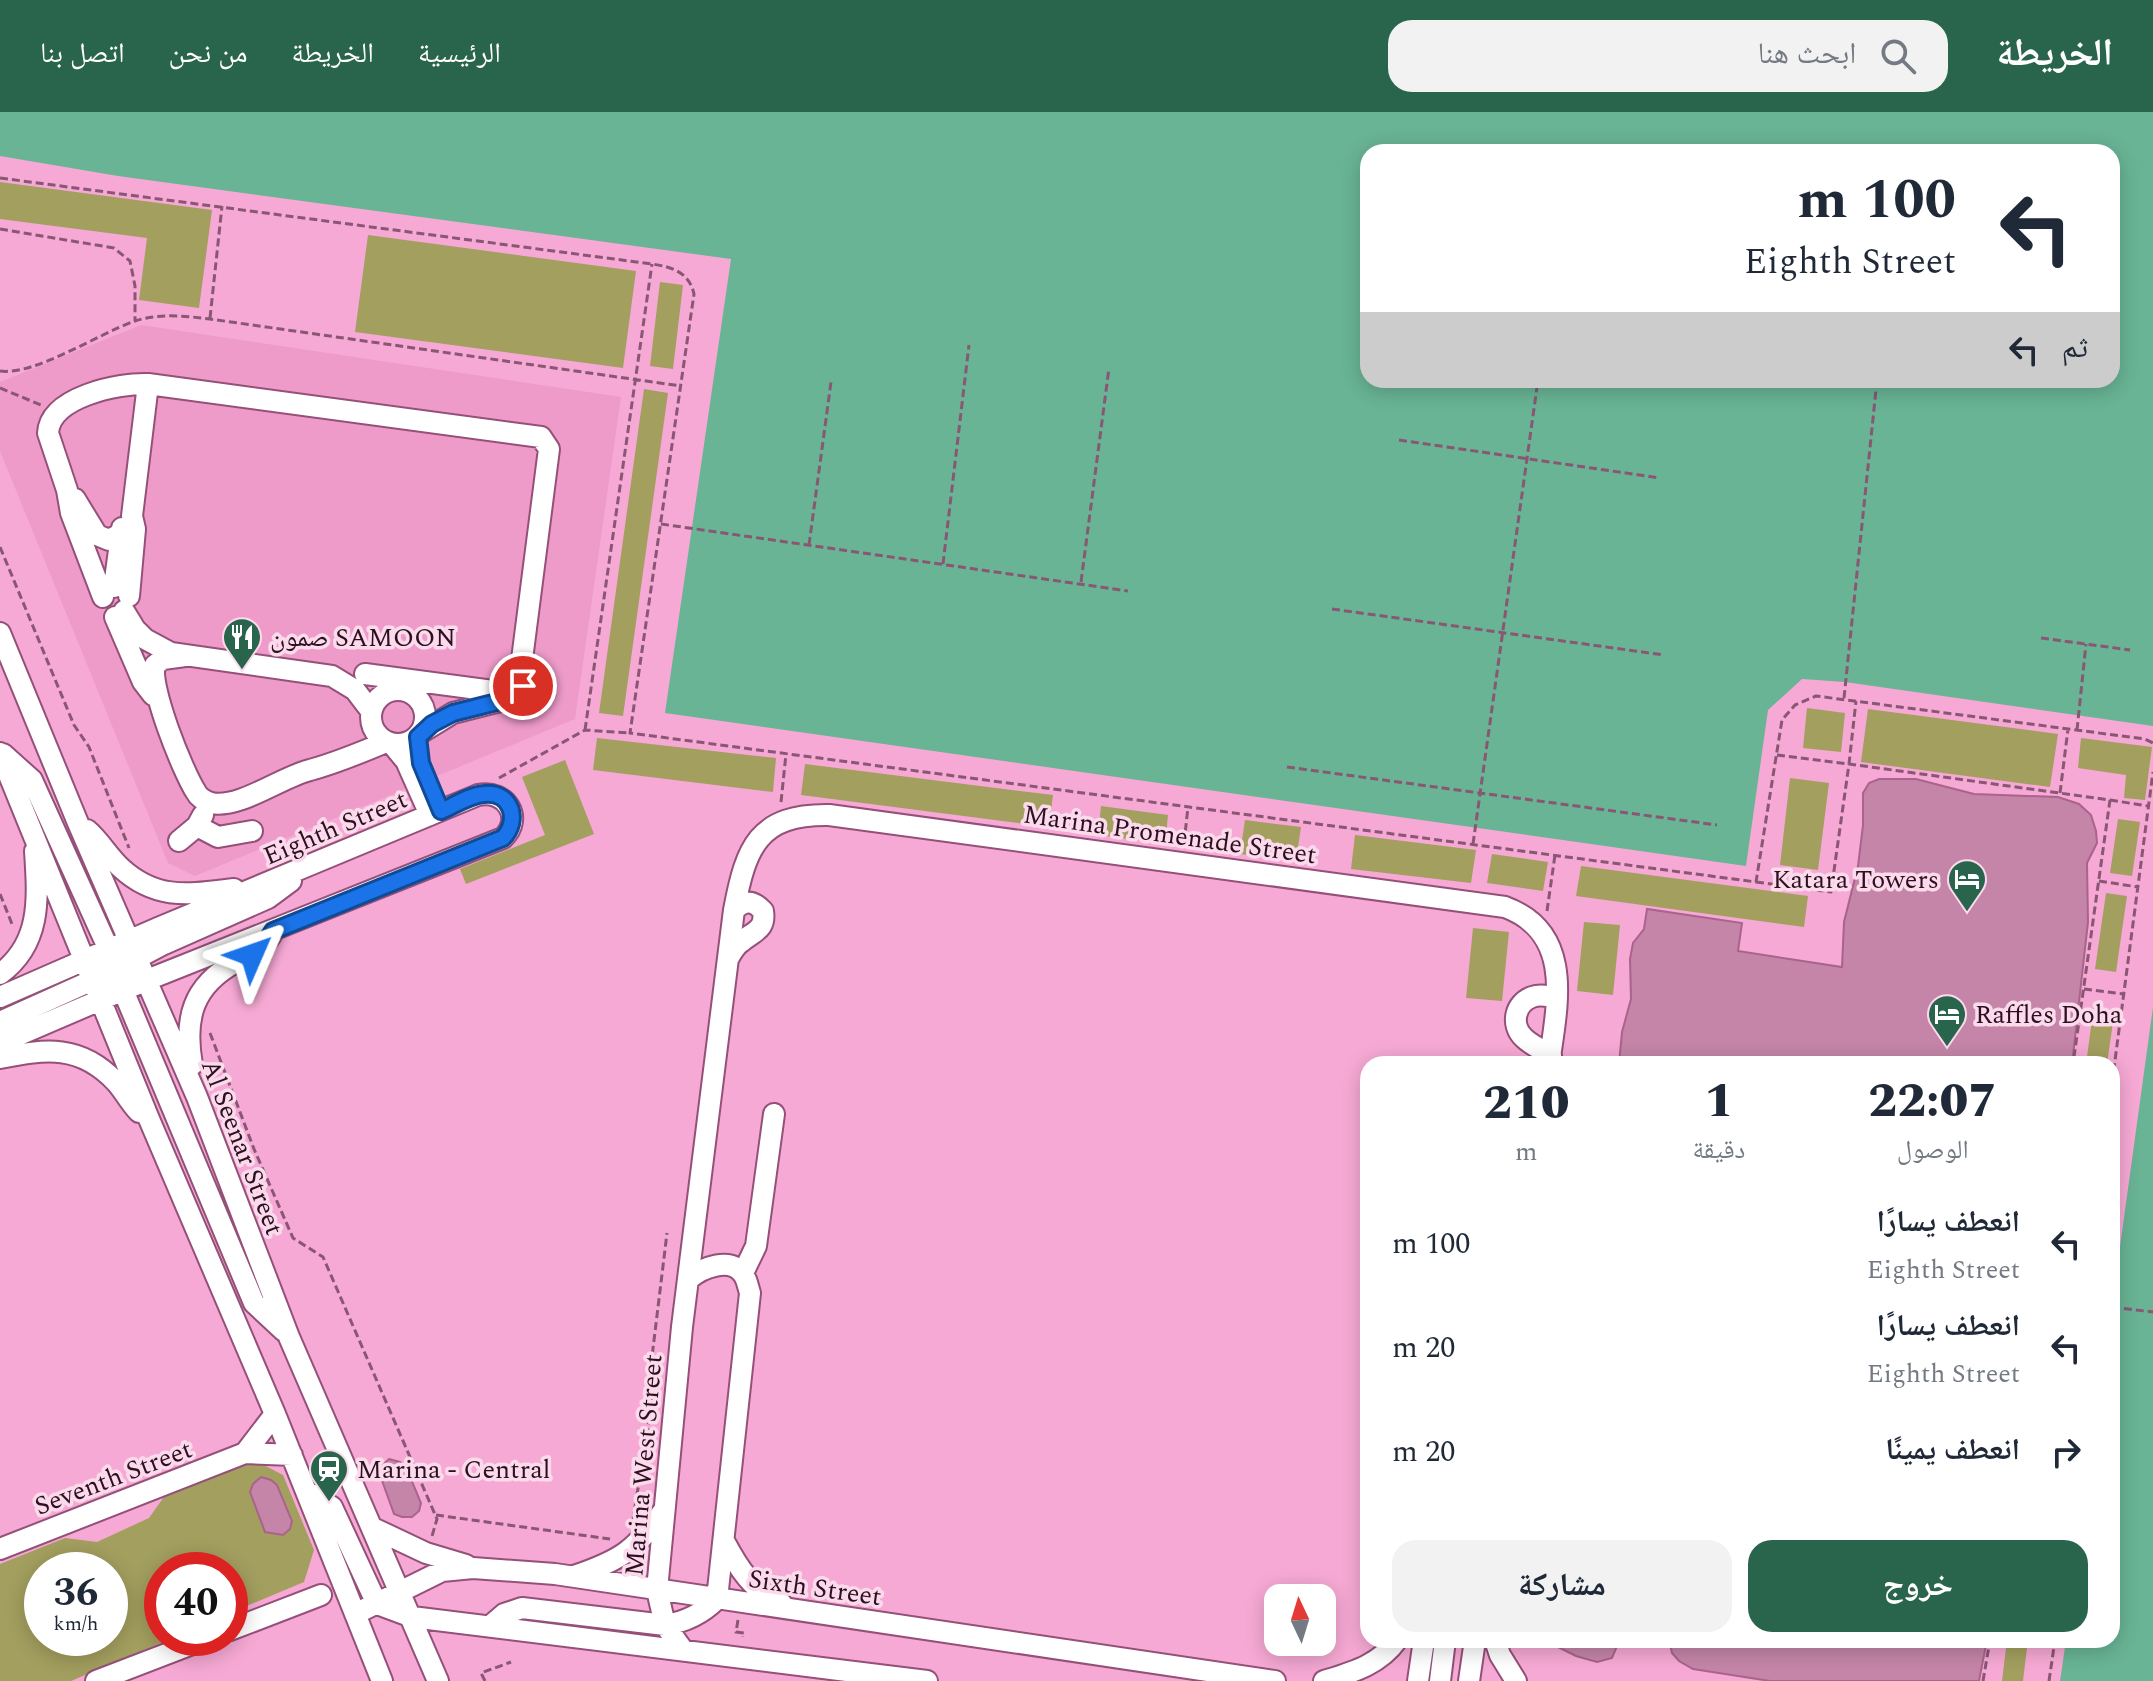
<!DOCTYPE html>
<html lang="ar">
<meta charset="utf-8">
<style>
:root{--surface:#fff;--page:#f2f2f3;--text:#1f2937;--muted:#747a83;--accent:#29644d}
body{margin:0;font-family:Spectral,"Noto Naskh Arabic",serif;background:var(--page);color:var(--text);direction:rtl;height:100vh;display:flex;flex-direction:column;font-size:30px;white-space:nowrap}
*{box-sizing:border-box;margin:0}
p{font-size:26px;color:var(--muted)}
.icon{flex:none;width:44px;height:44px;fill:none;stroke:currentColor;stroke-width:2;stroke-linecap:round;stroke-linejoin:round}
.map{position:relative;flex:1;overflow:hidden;direction:ltr}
.drawer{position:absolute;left:1360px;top:944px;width:760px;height:592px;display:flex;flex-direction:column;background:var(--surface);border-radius:24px;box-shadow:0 4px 20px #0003;direction:rtl}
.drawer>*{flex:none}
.banner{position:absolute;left:1360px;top:32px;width:760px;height:244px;border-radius:24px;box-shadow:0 4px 20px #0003;direction:rtl;background:#fff;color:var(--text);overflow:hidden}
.needle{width:52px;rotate:356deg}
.buttons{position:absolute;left:1264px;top:1472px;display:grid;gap:16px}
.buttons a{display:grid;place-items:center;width:72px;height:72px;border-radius:16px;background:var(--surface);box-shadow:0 4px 20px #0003;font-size:40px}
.speed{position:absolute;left:24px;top:1440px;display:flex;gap:16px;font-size:40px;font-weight:700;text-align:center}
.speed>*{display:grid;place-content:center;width:104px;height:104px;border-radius:50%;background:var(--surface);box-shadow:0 4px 20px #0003;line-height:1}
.speed small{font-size:20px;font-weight:400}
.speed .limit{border:12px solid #d22;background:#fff;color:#111}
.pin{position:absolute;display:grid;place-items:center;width:68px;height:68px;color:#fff;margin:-34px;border:4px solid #fff;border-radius:50%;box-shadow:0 2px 8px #0007}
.me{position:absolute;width:88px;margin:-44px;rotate:47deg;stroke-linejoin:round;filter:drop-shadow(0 0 6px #0008)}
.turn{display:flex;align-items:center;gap:28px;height:168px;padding:0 32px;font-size:36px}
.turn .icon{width:104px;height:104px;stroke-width:2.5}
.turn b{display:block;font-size:56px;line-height:68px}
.then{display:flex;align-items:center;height:76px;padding:0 32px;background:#0003;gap:16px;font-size:30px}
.eta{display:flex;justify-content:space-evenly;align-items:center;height:136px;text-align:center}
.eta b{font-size:48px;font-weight:800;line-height:56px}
.button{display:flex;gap:16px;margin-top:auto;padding:16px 32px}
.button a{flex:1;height:92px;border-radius:24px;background:var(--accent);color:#fff;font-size:32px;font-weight:800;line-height:92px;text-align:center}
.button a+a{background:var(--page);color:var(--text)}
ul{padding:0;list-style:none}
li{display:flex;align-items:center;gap:24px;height:104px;padding:0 32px}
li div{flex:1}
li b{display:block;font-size:30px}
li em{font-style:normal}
header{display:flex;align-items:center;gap:48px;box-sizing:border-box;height:112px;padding:0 40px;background:var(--accent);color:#fff}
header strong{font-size:38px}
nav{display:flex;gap:44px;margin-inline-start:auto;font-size:28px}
.search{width:560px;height:72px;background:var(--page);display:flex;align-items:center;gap:20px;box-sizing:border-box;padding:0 28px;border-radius:24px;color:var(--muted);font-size:30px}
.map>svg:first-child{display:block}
</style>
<header>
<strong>الخريطة</strong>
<div class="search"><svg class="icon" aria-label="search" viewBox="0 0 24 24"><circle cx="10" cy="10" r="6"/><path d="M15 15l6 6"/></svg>ابحث هنا</div>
<nav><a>الرئيسية</a><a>الخريطة</a><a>من نحن</a><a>اتصل بنا</a></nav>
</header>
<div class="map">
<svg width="2153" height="1569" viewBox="0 0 2153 1569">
<rect width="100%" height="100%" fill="#f6a9d4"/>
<path fill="#ee9bca" d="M141 213 621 285 575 607 195 764 168 751 0 339V270Z"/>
<path fill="#a39f5f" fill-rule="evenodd" d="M0 70 212 98 199 196 139 188 147 126 0 107Z
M368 123 636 159 623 256 355 220Z
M660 170 683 173 673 257 650 254Z
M644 277 668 281 623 604 599 601Z
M1807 596 1845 601 1841 640 1803 636Z
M1868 597 2058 622 2050 675 1861 650Z
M597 626 776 646 773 680 593 658Z
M2081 626 2152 635 2145 688 2124 686 2126 663 2078 656Z
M565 648 594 722 466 772 460 757 545 723 522 665Z
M805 652 1053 683 1049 715 801 683Z
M1790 666 1829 671 1818 758 1780 753Z
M1101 694 1168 703 1165 732 1098 723Z
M2118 707 2140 710 2132 764 2110 761Z
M1245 708 1301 715 1296 749 1240 742Z
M1355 723 1476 738 1471 771 1351 757Z
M1492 742 1548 750 1543 779 1487 771Z
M1581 754 1808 784 1804 815 1576 784Z
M2106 781 2127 784 2116 860 2095 857Z
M1584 810 1620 813 1613 883 1577 879Z
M1473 816 1509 820 1502 889 1466 886Z
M2092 908 2113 910 2107 952H2086Z
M256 1349 283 1363 314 1438 304 1470 230 1501V1458H162V1526H172L71 1569H0V1452L65 1426 97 1430 149 1406 166 1382ZM42 1458H110V1526H42Z
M2007 1528H2028L2023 1569H2002Z"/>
<path fill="#69b495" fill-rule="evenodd" d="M0 0H2153V614L1845 570 1802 567 1768 598 1746 754 665 601 731 147 118 64 0 44ZM1368 40H2112V268H1368Z
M2153 895V1569H2060L2066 1528H2112V1193Z"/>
<path fill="#c485a8" stroke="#aa638c" stroke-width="2" d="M1879 667H1916L1974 682 2058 685 2079 692 2091 703 2096 719 2097 731 2087 751 2088 810 2072 952H1619L1622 920 1631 887 1630 847 1633 831 1644 817 1647 797 1742 811 1738 839 1842 855 1844 810 1858 754 1863 713V681L1869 671Z
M389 1347 400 1350 406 1355 421 1391 419 1399 412 1405H402L394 1402 380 1363 382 1354Z
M261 1365 271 1368 277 1373 292 1409 290 1417 283 1423 265 1420 250 1380 253 1372Z
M1544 1528H1614L1617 1534 1612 1546 1597 1550 1576 1544Z
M1669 1528H1987L1979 1569H1770L1693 1557 1679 1549 1672 1541Z"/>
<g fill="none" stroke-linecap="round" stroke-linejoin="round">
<defs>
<path id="minor" d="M75 387 97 423 109 428 120 422
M114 475 122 416
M129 484 135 417 132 404 148 272
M103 485 71 401 67 378 48 321C50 285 118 271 148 272L541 325 549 337 520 563 523 574 521 579 513 586 453 601 422 620
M124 499 135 517 145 527 171 541 332 564 355 578 371 599
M115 505 143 570 153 583
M0 521 78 711 197 985 289 1225 438 1569
M185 544 163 547 155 553C148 573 183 660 196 680 199 686 205 689 211 691 240 697 281 665 310 658 336 651 360 641 386 630
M365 562 493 579 510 576
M371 605a27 27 0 1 1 54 0a27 27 0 1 1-54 0Z
M392 632 406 649 430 703
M0 641 149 1007 275 1302 382 1569
M3 642 32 668 113 847 131 863 147 868
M197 714 218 725 252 719
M87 718C100 729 108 744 121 756 157 789 190 782 234 777
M179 729 197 714 203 703
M728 847C732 840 735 834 741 830 754 819 766 818 763 799 753 788 745 788 734 798
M85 848 106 859 123 878 254 1191 284 1219
M128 851 164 832 268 786 291 769
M0 862C42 831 38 786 35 739
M0 885 158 816 478 683C506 677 524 706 503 726L147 868 0 931
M0 910 93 868 103 861
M1551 943C1542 938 1531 933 1524 926 1510 913 1515 891 1532 885 1540 882 1549 884 1557 886
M0 946C46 937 80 932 116 970 125 980 130 991 139 1000
M192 953C184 907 192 874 236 850 251 842 261 838 271 823
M743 1161 756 1134 774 1002
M689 1167C701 1156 731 1144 743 1162 747 1167 748 1175 750 1181L717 1487
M245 1341 275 1302
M306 1379 332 1395 377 1492 412 1505 927 1569
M373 1416 426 1441 466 1453
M724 1429C739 1457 752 1478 782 1492
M0 1437 245 1341 292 1343
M574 1464C622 1448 635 1438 664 1398
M355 1502 442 1459 473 1456 555 1462 1275 1569
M490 1514 504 1502 522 1496 665 1513C686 1510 702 1502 717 1487
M230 1518 321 1483
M1495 1528 1500 1543 1516 1569
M683 1538 665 1513 657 1478 682 1215 734 798C746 735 758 702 829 703L1505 795C1575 821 1557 894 1549 952
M96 1569 208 1526
M1324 1569C1353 1560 1379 1553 1397 1528
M1418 1569 1424 1528
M1440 1569 1445 1528
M1469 1569 1475 1528"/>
</defs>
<use href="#minor" stroke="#945078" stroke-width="24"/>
<path stroke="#895774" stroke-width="3" stroke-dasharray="8 4" stroke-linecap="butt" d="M0 66 652 152C672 155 689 160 694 182L630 621 1756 770 1782 608 1795 593 1816 584 2145 627 2153 631
M0 117 114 136 130 149 135 174V209
M210 206 222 94
M0 259C34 264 100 221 135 209 159 201 185 204 210 207L681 274
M0 276 41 293
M1399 328 1660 366
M661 412 1128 479
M809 433 831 270
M0 435 74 613 89 635 129 736
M943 452 969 233
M1081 470 1109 256
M1332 497 1664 543
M2041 526 2130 538
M1844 586 1877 268
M585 618 652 152
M2077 618 2086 532
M1777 643 1849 652 1856 589
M1287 655 1717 713
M499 666 585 618 630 621
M2060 681 2068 617
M2110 688 2148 694
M781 690 786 642
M1184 731 1188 695
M1473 732 1538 268
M2099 769 2138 775
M1756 770 1831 780 1849 652 2110 688 2073 952
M0 782 12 812
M1547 799 1555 743
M2084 877 2123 882
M210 921 254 1037 293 1126 323 1145 437 1407 432 1424
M2112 971 2153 660
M2112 1195 2153 1200
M436 1403 610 1427
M633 1407 656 1266 651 1253 667 1121
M738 1508 736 1520 744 1521 743 1525
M485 1569 481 1561 511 1550
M1983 1569 1990 1528
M2049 1569 2055 1528"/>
<use href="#minor" stroke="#fff" stroke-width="20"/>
</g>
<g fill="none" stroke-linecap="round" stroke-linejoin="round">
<defs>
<path id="route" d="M252 843 263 835 273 819 503 726C520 709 512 679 484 682 470 683 455 693 441 699L421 651 418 625 432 612 453 601 513 586 521 579 523 574"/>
</defs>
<use href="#route" stroke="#114b97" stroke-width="20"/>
<use href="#route" stroke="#1a73e8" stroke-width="14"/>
</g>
<defs>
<symbol id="restaurant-pin" viewBox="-11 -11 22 30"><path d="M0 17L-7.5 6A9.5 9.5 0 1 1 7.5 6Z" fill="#29644d" stroke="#fbdaeb"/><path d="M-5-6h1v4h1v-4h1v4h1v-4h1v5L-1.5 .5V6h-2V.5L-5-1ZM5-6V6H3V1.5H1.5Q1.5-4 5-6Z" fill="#fff"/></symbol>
<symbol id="hotel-pin" viewBox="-11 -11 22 30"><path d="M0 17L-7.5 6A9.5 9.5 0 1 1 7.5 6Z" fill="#29644d" stroke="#fbdaeb"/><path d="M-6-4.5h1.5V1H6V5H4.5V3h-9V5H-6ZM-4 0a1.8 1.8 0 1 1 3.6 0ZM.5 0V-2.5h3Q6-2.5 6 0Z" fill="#fff"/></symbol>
<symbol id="station-pin" viewBox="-11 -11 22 30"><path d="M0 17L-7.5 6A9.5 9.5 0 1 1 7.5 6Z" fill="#29644d" stroke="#fbdaeb"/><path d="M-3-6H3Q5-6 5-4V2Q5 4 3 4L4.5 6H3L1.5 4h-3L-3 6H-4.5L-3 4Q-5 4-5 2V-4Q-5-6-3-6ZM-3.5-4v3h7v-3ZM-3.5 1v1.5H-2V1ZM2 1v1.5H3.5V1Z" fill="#fff"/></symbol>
</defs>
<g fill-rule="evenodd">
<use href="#restaurant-pin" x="220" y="503" width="44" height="60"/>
<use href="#hotel-pin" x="1945" y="745" width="44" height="60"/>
<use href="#hotel-pin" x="1925" y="880" width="44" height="60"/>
<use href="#station-pin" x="307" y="1335" width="44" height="60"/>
</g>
<g text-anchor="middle" stroke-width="7" stroke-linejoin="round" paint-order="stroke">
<g font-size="26" fill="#2c1021" stroke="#fbdaeb" text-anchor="start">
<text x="270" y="534">صمون SAMOON</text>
<text x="1939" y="776" text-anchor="end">Katara Towers</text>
<text x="1975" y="911">Raffles Doha</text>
<text x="357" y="1366">Marina - Central</text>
</g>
<g font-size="26" fill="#2c1021" stroke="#fbdaeb">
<text transform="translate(335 715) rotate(-23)" y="9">Eighth Street</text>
<text transform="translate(1170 722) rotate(8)" y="9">Marina Promenade Street</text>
<text transform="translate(243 1035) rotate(69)" y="9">Al Seenar Street</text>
<text transform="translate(643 1353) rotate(-85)" y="9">Marina West Street</text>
<text transform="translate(113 1365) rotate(-21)" y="9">Seventh Street</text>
<text transform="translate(815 1475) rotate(8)" y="9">Sixth Street</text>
</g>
</g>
</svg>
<div class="buttons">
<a><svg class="needle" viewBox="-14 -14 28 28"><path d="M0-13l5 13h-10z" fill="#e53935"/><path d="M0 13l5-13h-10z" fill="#747a83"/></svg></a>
</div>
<div class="speed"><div>36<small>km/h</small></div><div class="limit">40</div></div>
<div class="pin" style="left:523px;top:574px;background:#d93025"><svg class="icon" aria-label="arrive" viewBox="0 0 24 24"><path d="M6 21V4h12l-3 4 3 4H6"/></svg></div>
<svg class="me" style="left:252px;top:843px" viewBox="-20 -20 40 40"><path d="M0-17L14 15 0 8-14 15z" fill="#1a73e8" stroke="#fff" stroke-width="4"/></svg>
<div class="banner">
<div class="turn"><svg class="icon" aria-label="left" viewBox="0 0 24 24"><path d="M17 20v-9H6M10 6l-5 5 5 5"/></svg><div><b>100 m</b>Eighth Street</div></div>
<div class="then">ثم<svg class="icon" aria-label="left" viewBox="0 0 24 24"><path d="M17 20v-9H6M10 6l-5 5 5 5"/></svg></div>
</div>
<section class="drawer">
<div class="eta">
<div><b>22:07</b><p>الوصول</p></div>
<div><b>1</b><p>دقيقة</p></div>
<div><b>210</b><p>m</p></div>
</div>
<ul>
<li><svg class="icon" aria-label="left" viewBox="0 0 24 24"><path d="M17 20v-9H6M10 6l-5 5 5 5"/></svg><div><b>انعطف يسارًا</b><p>Eighth Street</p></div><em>100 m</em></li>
<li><svg class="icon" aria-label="left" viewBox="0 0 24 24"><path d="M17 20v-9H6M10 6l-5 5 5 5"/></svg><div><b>انعطف يسارًا</b><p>Eighth Street</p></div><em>20 m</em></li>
<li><svg class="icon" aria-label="right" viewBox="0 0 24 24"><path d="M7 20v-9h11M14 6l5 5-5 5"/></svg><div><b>انعطف يمينًا</b></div><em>20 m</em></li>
</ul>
<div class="button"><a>خروج</a><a>مشاركة</a></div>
</section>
</div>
